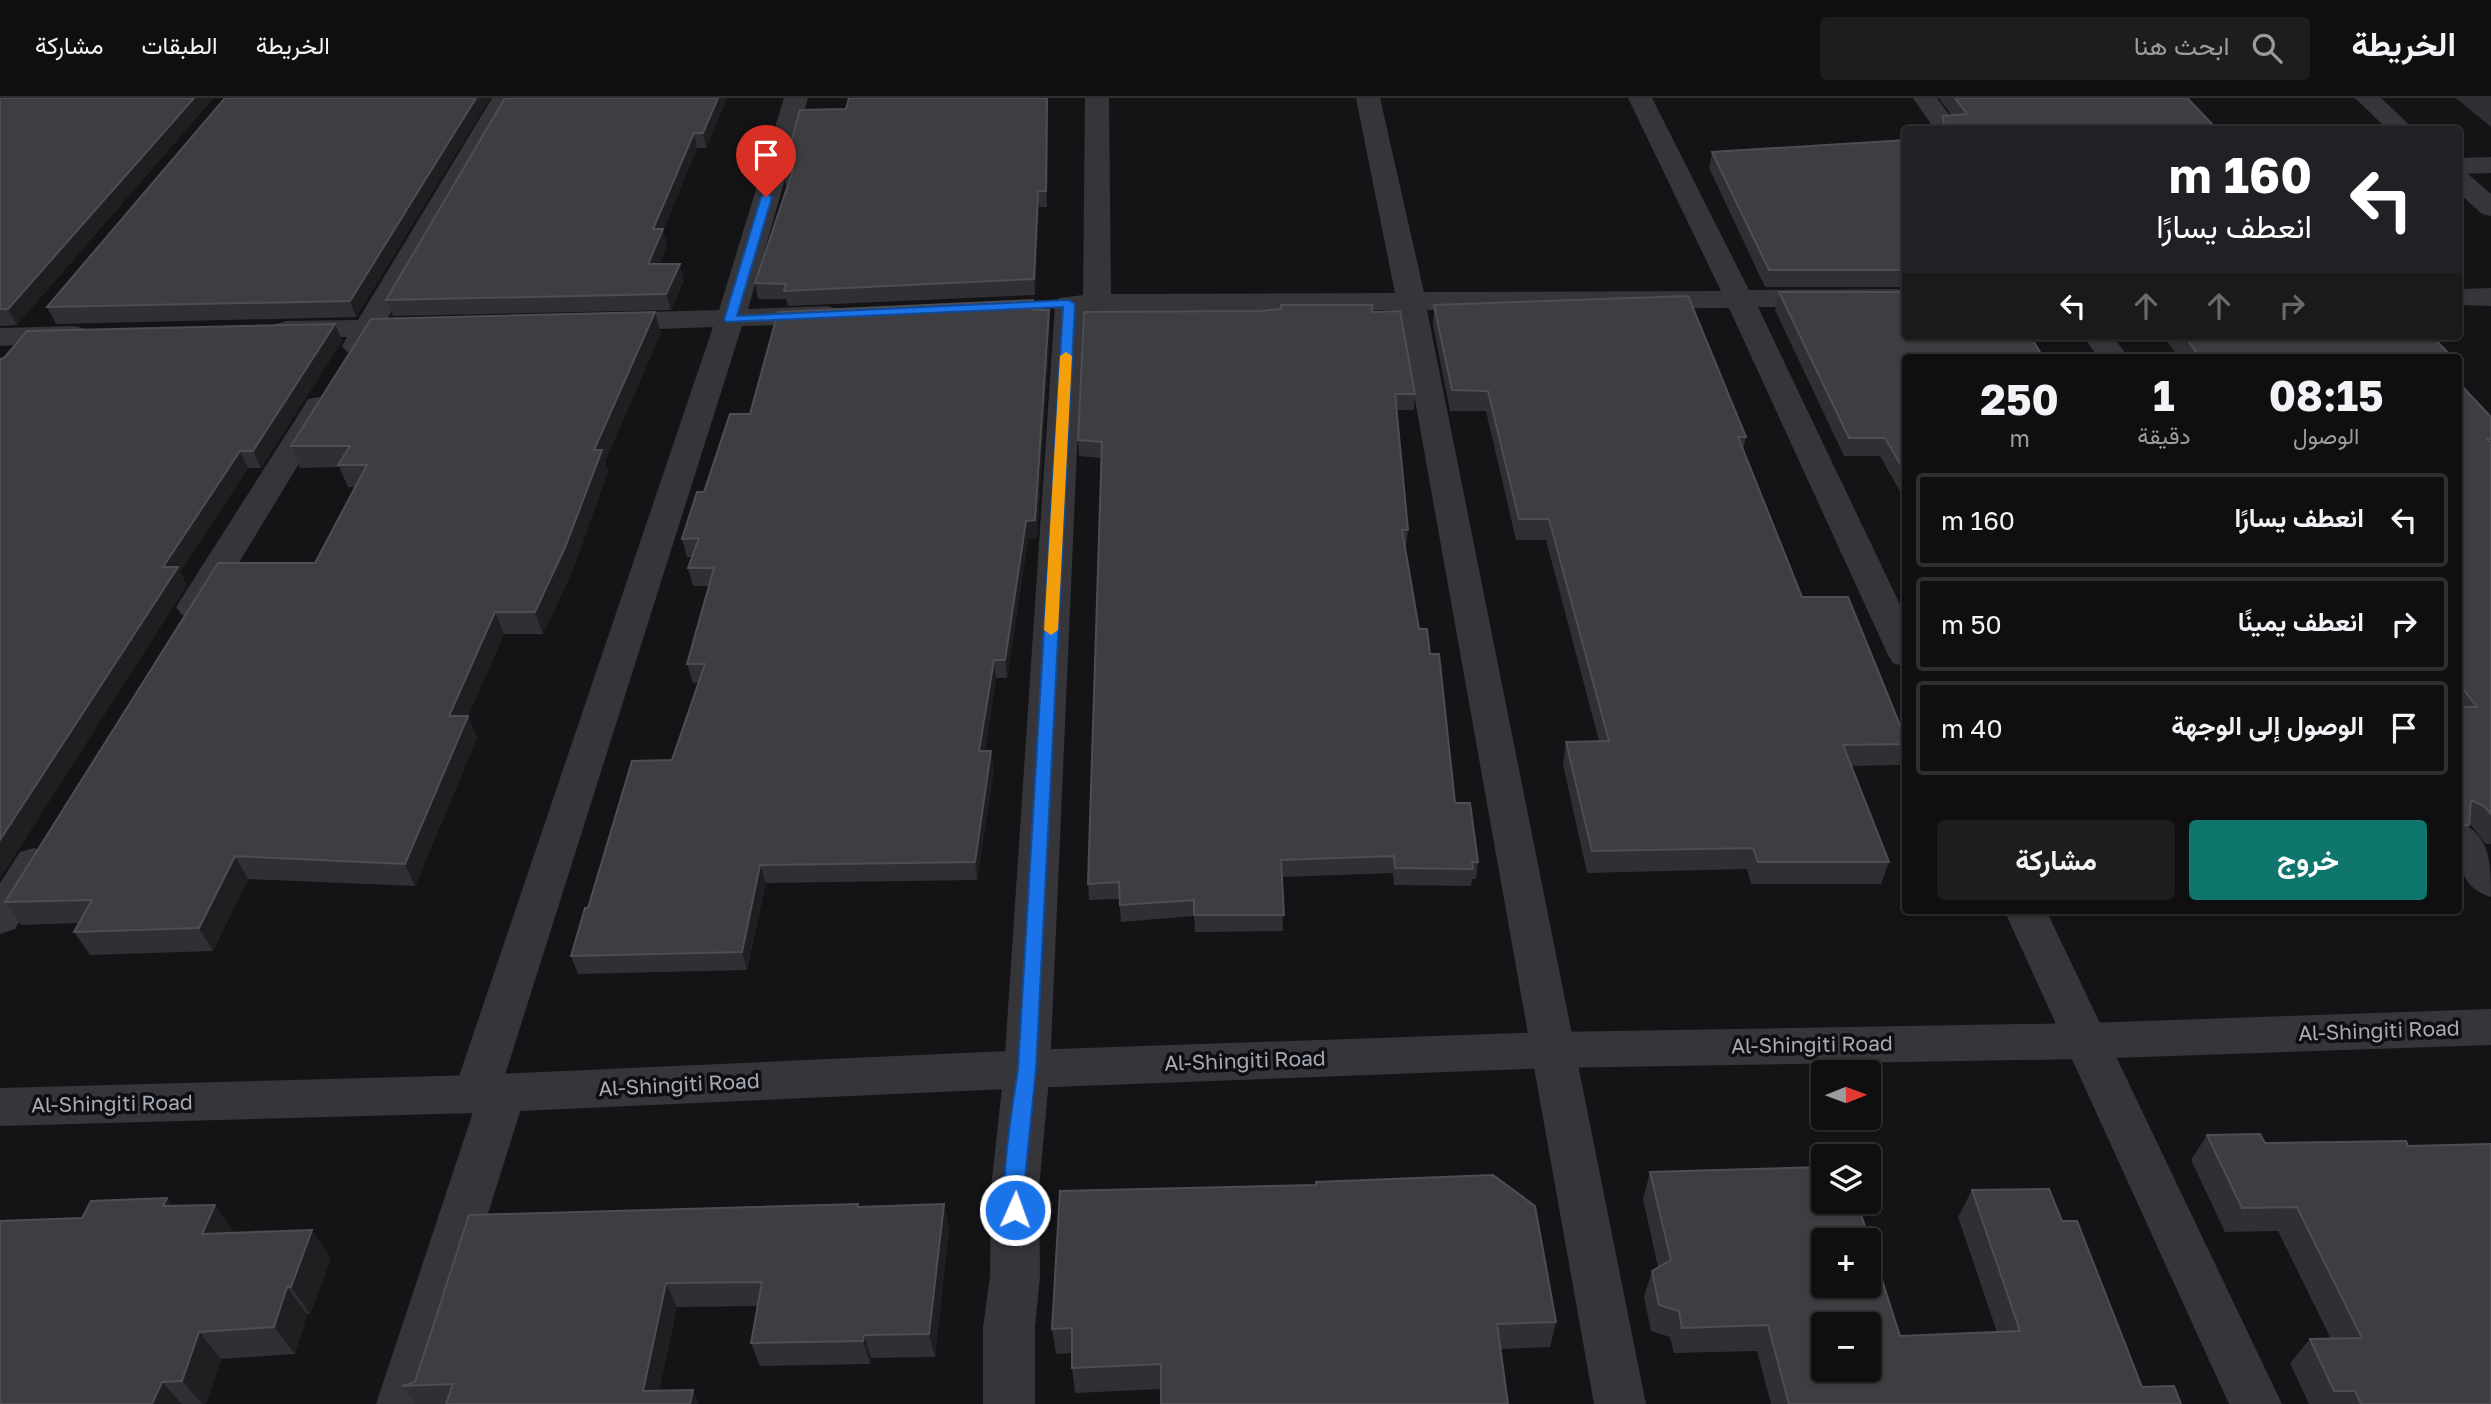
<!DOCTYPE html>
<html lang="ar">
<meta charset="utf-8">
<style>
:root{--surface:#0f0f10;--page:#1d1d1e;--text:#f1f3f6;--muted:#9b9c9f;--line:#2f2f30;--accent:#0f766e}
body{margin:0;font-family:"Golos Text",Vazirmatn,sans-serif;background:var(--page);color:var(--text);direction:rtl;height:100vh;display:flex;flex-direction:column;font-size:26px;white-space:nowrap}
*{box-sizing:border-box;margin:0}
p{font-size:23px;color:var(--muted)}
.icon{flex:none;width:38px;height:38px;fill:none;stroke:currentColor;stroke-width:2;stroke-linecap:round;stroke-linejoin:round}
.map{position:relative;flex:1;overflow:hidden;direction:ltr}
.sheet{position:absolute;left:1902px;top:256px;width:560px;height:560px;display:flex;flex-direction:column;background:var(--surface);border-radius:7px;box-shadow:0 2px 5px #0004,0 0 0 2px var(--line);direction:rtl}
.sheet>*{flex:none}
.guide{position:absolute;left:1902px;top:28px;width:560px;height:214px;border-radius:7px;box-shadow:0 2px 5px #0004,0 0 0 2px var(--line);direction:rtl;background:#202124;color:#fff;overflow:hidden}
.needle{width:46px;rotate:89deg}
.buttons{position:absolute;left:1811px;top:962px;display:grid;gap:14px}
.buttons a{display:grid;place-items:center;width:70px;height:70px;border-radius:7px;background:var(--surface);box-shadow:0 2px 5px #0004,0 0 0 2px var(--line);font-size:35px}
.pin{position:absolute;display:grid;place-items:center;width:60px;height:60px;color:#fff;margin:-72px -30px;border-radius:50% 50% 50% 0;rotate:-45deg;box-shadow:0 0 7px #0007}
.pin .icon{rotate:45deg}
.me{position:absolute;width:77px;margin:-38px;rotate:2deg;stroke-linejoin:round;filter:drop-shadow(0 0 5px #0008)}
.turn{display:flex;align-items:center;gap:24px;height:147px;padding:0 35px;font-size:32px}
.turn .icon{width:91px;height:91px;stroke-width:2.5}
.turn b{display:block;font-size:49px;line-height:60px}
.lanes{display:flex;align-items:center;height:66px;padding:0 35px;background:#0003;justify-content:center;gap:35px;direction:ltr}
.lanes .off{opacity:.35}
.eta{display:flex;justify-content:space-evenly;align-items:center;height:119px;text-align:center}
.eta b{font-size:42px;font-weight:700;line-height:49px}
.action{display:flex;gap:14px;margin-top:auto;padding:14px 35px}
.action a{flex:1;height:80px;border-radius:7px;background:var(--accent);color:#fff;font-size:28px;font-weight:700;line-height:80px;text-align:center}
.action a+a{background:var(--page);color:var(--text)}
ul{padding:0;list-style:none}
li{display:flex;align-items:center;gap:21px;height:94px;margin:0 14px 10px;padding:0 21px;border:4px solid var(--line);border-radius:7px}
li div{flex:1}
li b{display:block;font-size:26px}
li em{font-style:normal}
header{display:flex;align-items:center;gap:42px;box-sizing:border-box;height:98px;padding:0 35px;background:var(--surface);border-bottom:2px solid var(--line)}
header strong{font-size:33px}
nav{display:flex;gap:38px;margin-inline-start:auto;font-size:24px}
.search{width:490px;height:63px;background:var(--page);display:flex;align-items:center;gap:18px;box-sizing:border-box;padding:0 24px;border-radius:7px;color:var(--muted);font-size:26px}
.map>svg:first-child{display:block}
</style>
<header>
<strong>الخريطة</strong>
<div class="search"><svg class="icon" aria-label="search" viewBox="0 0 24 24"><circle cx="10" cy="10" r="6"/><path d="M15 15l6 6"/></svg>ابحث هنا</div>
<nav><a>الخريطة</a><a>الطبقات</a><a>مشاركة</a></nav>
</header>
<div class="map">
<svg width="2491" height="1306" viewBox="0 0 2491 1306">
<rect width="100%" height="100%" fill="#141416"/>
<g fill="none" stroke-linecap="round" stroke-linejoin="round">
<path fill="#35353a" fill-rule="evenodd" d="M492 0H516L387 221 428 223 433 229 428 235 377 239 367 254 357 257 347 254 342 248 347 239 286 241 276 238 271 232 276 226 286 223 358 222Z
M784 0H808L748 211 827 208 837 211 841 217 837 223 827 226 742 228 505 977 519 981 526 995 428 1306H376L473 1014 460 1010 453 996 713 229 607 233 597 230 593 224 597 218 607 215 719 212Z
M1085 0H1109L1111 196 1395 195 1356 0H1380L1424 194 1721 193 1628 0H1652L1749 192 1906 191V209H1758L1906 519V569L1893 565 1888 557 1729 210 1427 212 1646 1306H1594L1399 212 1083 214 1050 971 1039 1090 1040 1178 1035 1230V1306H983V1230L990 1178 991 1090 1004 971 1055 206 1059 200 1083 197Z
M1913 0H1937L1960 32H1935Z
M2491 59V75L2459 76V60Z
M2491 190V208L2459 207V191Z
M75 228 85 231 90 237 85 243 0 248V230Z
M2083 238H2113L2128 259H2098Z
M319 299 330 301 334 308 212 509 206 517 194 520 182 517 176 509 304 308 308 301Z
M2459 724C2491 736 2491 767 2491 799 2455 788 2458 756 2459 724Z
M34 750 48 754 54 765 15 831 0 836V785L20 754Z
M2004 812H2046L2282 1306H2229Z"/>
<path fill="#35353a" fill-rule="evenodd" d="M2355 0H2381L2415 32H2388Z
M2459 73 2468 76 2491 96V118L2482 116 2459 95Z
M2491 911V947L2086 961 1551 970 1027 990 476 1015 0 1028V990L476 977 1027 952 1551 934 2086 925Z"/>
</g>
<path fill="#303034" d="M0 0 17 227 0 228Z
M490 0 356 219 56 226 47 209Z
M727 0 706 50H697L663 133 667 147 659 166 684 182 671 212 393 218 386 202Z
M1048 0 1047 109H1039L1035 197 788 208 786 201H758L755 185 788 88H786L783 73 846 11Z
M1939 0H2187L2218 32H1939L1943 18H1952Z
M2456 0H2491V29Z
M1906 42V189H1765L1709 70 1712 54Z
M1779 194 1906 259V404L1880 358H1844L1775 212Z
M1033 202 1034 212 1050 229 1037 440 1028 441 1007 580H996L985 653 994 671 977 782 766 785 747 872 578 876 571 858 588 810 672 662 698 585H693L687 566 709 488H693L688 470 692 459H687L682 441 704 394 750 316Z
M1434 207 1746 339 1743 351 1802 499 1906 642V651L1900 667 1852 668 1889 764 1881 786H1751L1747 771 1587 775 1563 666 1566 644 1599 643 1546 442H1516L1486 313H1450L1433 227Z
M1260 213 1372 214 1415 296 1414 312H1397L1408 432 1406 448H1405L1419 531 1430 556 1455 705 1478 764 1476 781H1472L1471 788 1394 787 1393 775 1282 779 1283 833 1195 834 1194 818 1121 824 1119 801 1089 802 1088 786 1101 360 1079 358 1078 342Z
M335 226 342 243 261 370H248L180 474 187 487 0 780V261Z
M661 235 605 363 608 373 574 469 543 536H504L468 618 477 640 415 788 248 781 213 853 90 857 74 834 79 825 21 827 5 804 315 465 355 389H348L339 369 300 370 291 348Z
M2163 238H2432L2452 259H2179Z
M2459 285 2491 319V746H2486L2471 727 2469 726 2459 742Z
M2207 1037 2265 1045 2491 1306H2309L2290 1265 2310 1241H2331L2278 1133 2225 1134 2191 1062Z
M1650 1074 1900 1238 1997 1234 1958 1119 1972 1092 2062 1123 2142 1289 2181 1306H1771L1757 1253 1674 1255 1670 1239 1651 1233 1644 1199 1652 1173 1658 1169 1643 1101Z
M944 1106 949 1130 935 1259 871 1260 870 1266 760 1268 751 1245 758 1208 677 1209 659 1292 699 1306H415L402 1288 415 1284 859 1109Z
M174 1108 235 1135 331 1160 310 1216H307L295 1256 221 1261 206 1306H0L82 1120Z
M1556 1224 1550 1249 1500 1251 1161 1291 1075 1295 1072 1270V1255L1056 1256 1052 1231Z"/>
<path fill="#1f1f22" d="M194 0H214L17 227 8 211Z
M476 0H490L356 219 350 203Z
M718 0H727L706 50 703 35Z
M1047 0H1048L1047 109 1046 93Z
M694 35 697 50 663 133 667 147 652 183 648 166 653 131Z
M1038 93 1039 109 1035 197 1034 181Z
M680 166 684 182 671 212 666 196Z
M1049 212 1050 229 1037 440 1028 441 1007 580 1005 562Z
M655 214 661 235 605 363 608 373 574 469 543 536 535 514 594 352Z
M335 226 342 243 261 370 253 353Z
M240 353 248 370 180 474 187 487 0 780V742L163 469Z
M495 514 504 536 468 618 477 640 415 788 405 766 449 618Z
M994 562 996 580 982 671 979 653Z
M991 653 994 671 977 782 975 764Z
M235 758 248 781 213 853 199 830Z
M760 767 766 785 747 872 742 854Z
M167 1100 188 1128 163 1108Z
M944 1106 949 1130 935 1259 929 1236Z
M215 1107 235 1135 202 1136Z
M312 1132 331 1160 310 1216 291 1189Z
M666 1185 677 1209 656 1306 643 1293Z
M287 1189 307 1216 295 1256 274 1229Z
M199 1234 221 1261 206 1306H202L182 1283Z
M864 1237 871 1260 870 1266 863 1243Z
M162 1284 182 1306H152Z
M693 1292 699 1306H690Z"/>
<path fill="#3d3d42" stroke="#4d4e54" stroke-width="2" fill-rule="evenodd" d="M0 0H194L8 211H0Z
M225 0H476L350 203 47 209Z
M505 0H718L703 35H694L653 131H663L648 166H680L666 196 386 202Z
M849 0H1047L1046 93H1038L1034 181 784 193 786 186 755 185 793 72 783 73 800 12 846 11Z
M1955 0H2187L2218 32H1944L1943 18 1967 16Z
M1906 42V172H1769L1712 54Z
M1779 194H1906V238H2030L2043 259H1906V376L1885 340H1849Z
M1688 198 1746 339H1738L1802 499H1848L1906 642V646L1843 647 1889 764H1758L1753 750 1592 753 1566 644 1609 643 1549 421H1519L1488 293 1452 292 1434 207Z
M1033 202 1032 212H1049L1035 422 1026 423 1005 562H994L979 653H991L975 764 760 767 742 854 571 858 585 810H588L632 663 672 662 705 566H687L714 470H688L699 440 682 441 697 394H704L730 316H750L778 214Z
M1281 207H1372V214L1400 213 1415 296H1395L1408 432H1402L1419 531H1427L1430 556H1439L1455 705H1470L1478 764H1472L1473 771 1395 770 1394 758 1281 762 1284 817H1194V802L1120 807 1119 784 1088 786 1102 344 1078 342 1084 214 1260 213 1281 211Z
M655 214 594 352H602L566 447 535 514H495L449 618H468L405 766 235 758 199 830 74 834 92 802 5 804 218 465H315L367 367H338L350 348H291L371 221Z
M335 226 253 353H240L163 469H178L0 742V261L4 260 27 233Z
M2184 238H2432L2452 259H2200Z
M2459 285 2491 319V341H2487L2491 345V716L2484 708 2471 702 2469 727 2459 728V609H2477L2459 586Z
M2260 1036 2265 1045 2406 1043 2408 1048 2491 1046V1306H2361L2355 1293H2334L2310 1241 2362 1240 2297 1109 2242 1110 2207 1037Z
M1824 1069V1104H1857L1900 1238 2020 1233 1972 1092 2049 1091 2062 1123H2077L2142 1289 2174 1288 2181 1306H1789L1768 1227 1682 1230 1679 1213 1659 1207 1652 1173 1671 1162 1650 1074ZM1824 1143H1869V1188H1824ZM1824 1227H1869V1272H1824Z
M1493 1077 1535 1108 1556 1224 1497 1226 1508 1306H1161V1266L1072 1270V1230L1052 1231 1060 1093 1316 1087V1084Z
M167 1100 163 1108 215 1107 202 1136 312 1132 291 1189H287L274 1229 199 1234 182 1283 162 1284 152 1306H0V1123L82 1120 91 1103Z
M858 1106V1109L944 1106 929 1236 864 1237 863 1243 751 1245 762 1184 666 1185 643 1293 693 1292 690 1306H446L453 1286 402 1288 415 1284 469 1117Z"/>
<path fill="#1a73e8" stroke="#114b97" stroke-width="2" d="M766 95 772 99 737 218 1069 202 1075 206 1036 971 1024 1090 1025 1112 1022 1118 1015 1121 1008 1118C997 1095 1014 1000 1018 971L1063 209 726 224 724 222 761 99Z"/>
<path fill="#f59e0b" d="M1066 254 1072 258 1058 532 1051 537 1044 532 1060 258Z"/>
<g text-anchor="middle" stroke-width="7" stroke-linejoin="round" paint-order="stroke">
<g font-size="21" fill="#a6a9b6" stroke="#0f0f11">
<text transform="translate(2379 933) rotate(-2)" y="7">Al-Shingiti Road</text>
<text transform="translate(1812 947) rotate(-1)" y="7">Al-Shingiti Road</text>
<text transform="translate(1245 963) rotate(-2)" y="7">Al-Shingiti Road</text>
<text transform="translate(679 987) rotate(-3)" y="7">Al-Shingiti Road</text>
<text transform="translate(112 1006) rotate(-1)" y="7">Al-Shingiti Road</text>
</g>
</g>
</svg>
<div class="buttons">
<a><svg class="needle" viewBox="-14 -14 28 28"><path d="M0-13l5 13h-10z" fill="#e53935"/><path d="M0 13l5-13h-10z" fill="#9b9c9f"/></svg></a>
<a><svg class="icon" aria-label="layers" viewBox="0 0 24 24"><path d="M12 4l9 5-9 5-9-5zM3 14l9 5 9-5"/></svg></a>
<a>+</a>
<a>−</a>
</div>
<div class="pin" style="left:766px;top:99px;background:#d93025"><svg class="icon" aria-label="arrive" viewBox="0 0 24 24"><path d="M6 21V4h12l-3 4 3 4H6"/></svg></div>
<svg class="me" style="left:1015px;top:1112px" viewBox="-20 -20 40 40"><circle r="17" fill="#1a73e8" stroke="#fff" stroke-width="3"/><path d="M0-11L8 9 0 5-8 9z" fill="#fff"/></svg>
<div class="guide">
<div class="turn"><svg class="icon" aria-label="left" viewBox="0 0 24 24"><path d="M17 20v-9H6M10 6l-5 5 5 5"/></svg><div><b>160 m</b>انعطف يسارًا</div></div>
<div class="lanes"><svg class="icon" aria-label="left" viewBox="0 0 24 24"><path d="M17 20v-9H6M10 6l-5 5 5 5"/></svg><svg class="icon off" aria-label="ahead" viewBox="0 0 24 24"><path d="M12 20V5M6 11l6-6 6 6"/></svg><svg class="icon off" aria-label="ahead" viewBox="0 0 24 24"><path d="M12 20V5M6 11l6-6 6 6"/></svg><svg class="icon off" aria-label="right" viewBox="0 0 24 24"><path d="M7 20v-9h11M14 6l5 5-5 5"/></svg></div>
</div>
<section class="sheet">
<div class="eta">
<div><b>08:15</b><p>الوصول</p></div>
<div><b>1</b><p>دقيقة</p></div>
<div><b>250</b><p>m</p></div>
</div>
<ul>
<li><svg class="icon" aria-label="left" viewBox="0 0 24 24"><path d="M17 20v-9H6M10 6l-5 5 5 5"/></svg><div><b>انعطف يسارًا</b></div><em>160 m</em></li>
<li><svg class="icon" aria-label="right" viewBox="0 0 24 24"><path d="M7 20v-9h11M14 6l5 5-5 5"/></svg><div><b>انعطف يمينًا</b></div><em>50 m</em></li>
<li><svg class="icon" aria-label="arrive" viewBox="0 0 24 24"><path d="M6 21V4h12l-3 4 3 4H6"/></svg><div><b>الوصول إلى الوجهة</b></div><em>40 m</em></li>
</ul>
<div class="action"><a>خروج</a><a>مشاركة</a></div>
</section>
</div>
